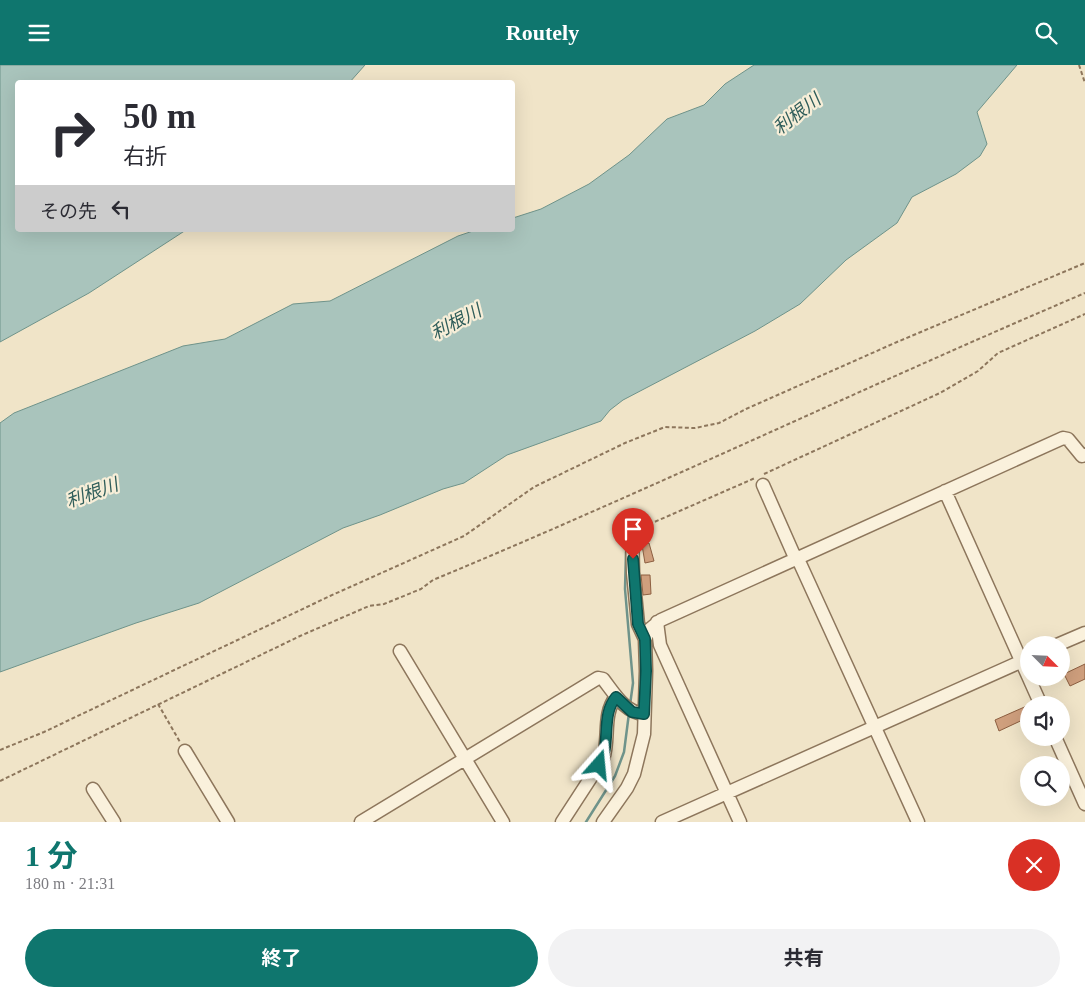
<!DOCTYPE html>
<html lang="ja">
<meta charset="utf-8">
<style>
:root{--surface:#fff;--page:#f2f2f3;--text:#2b2b33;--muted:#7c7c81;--accent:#0f766e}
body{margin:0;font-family:"Times New Roman","Noto Sans JP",serif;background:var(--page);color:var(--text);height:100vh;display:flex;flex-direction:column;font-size:19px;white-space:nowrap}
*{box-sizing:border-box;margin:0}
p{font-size:16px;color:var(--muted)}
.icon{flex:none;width:28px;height:28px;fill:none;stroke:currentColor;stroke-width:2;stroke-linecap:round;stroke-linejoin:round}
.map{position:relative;height:757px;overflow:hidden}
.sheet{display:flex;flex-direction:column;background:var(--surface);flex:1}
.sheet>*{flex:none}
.top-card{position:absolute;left:15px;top:15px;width:500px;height:152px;border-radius:5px;box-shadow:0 5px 20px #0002;background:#fff;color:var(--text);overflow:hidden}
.needle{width:32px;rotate:114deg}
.fabs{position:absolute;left:1020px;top:571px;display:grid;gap:10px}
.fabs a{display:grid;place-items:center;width:50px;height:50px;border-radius:50%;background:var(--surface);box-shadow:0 5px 20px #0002;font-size:25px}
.pin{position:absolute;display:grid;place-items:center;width:42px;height:42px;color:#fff;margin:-51px -21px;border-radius:50% 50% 50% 0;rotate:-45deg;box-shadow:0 0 5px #0007}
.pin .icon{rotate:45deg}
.me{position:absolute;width:55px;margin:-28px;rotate:18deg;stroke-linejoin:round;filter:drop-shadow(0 0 4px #0008)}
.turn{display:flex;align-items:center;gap:18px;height:105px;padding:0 25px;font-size:22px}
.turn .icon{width:65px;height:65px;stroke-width:2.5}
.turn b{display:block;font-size:35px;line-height:42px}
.then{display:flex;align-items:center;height:48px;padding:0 25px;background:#0003;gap:10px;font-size:19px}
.round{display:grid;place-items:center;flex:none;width:52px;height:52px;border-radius:26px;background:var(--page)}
.headline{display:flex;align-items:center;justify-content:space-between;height:85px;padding:0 25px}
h1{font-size:30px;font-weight:700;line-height:38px;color:var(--accent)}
.primary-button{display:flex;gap:10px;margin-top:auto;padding:10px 25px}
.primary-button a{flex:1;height:58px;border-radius:30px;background:var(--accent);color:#fff;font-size:20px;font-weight:700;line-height:58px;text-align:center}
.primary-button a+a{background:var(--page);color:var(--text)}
header{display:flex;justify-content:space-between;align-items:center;height:65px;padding:0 25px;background:var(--accent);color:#fff;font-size:22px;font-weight:700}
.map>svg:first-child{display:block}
</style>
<header><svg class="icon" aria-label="menu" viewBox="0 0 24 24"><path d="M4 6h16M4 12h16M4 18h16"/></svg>Routely<svg class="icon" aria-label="search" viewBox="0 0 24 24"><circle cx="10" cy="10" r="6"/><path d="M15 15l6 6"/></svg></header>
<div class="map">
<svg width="1085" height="757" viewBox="0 0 1085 757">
<rect width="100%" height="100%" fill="#f0e4c8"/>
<path fill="#a9c4bc" stroke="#6f938a" d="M0 0H365L349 18H18V165H186L89 228 0 277Z
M754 0H1017L977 47 987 79 980 91 956 109 912 132 897 158 846 195 800 239 755 266 623 335 610 345 601 356 507 390 464 418 443 424 380 450 343 463 199 538 136 558 0 607V358L14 348 183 281 225 274 293 239 330 236 458 171 476 165H512L513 153 541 144 589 119 629 90 667 54 704 40 725 19Z"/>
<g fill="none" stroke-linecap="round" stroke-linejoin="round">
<path stroke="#6f938a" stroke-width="2.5" d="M626 487 625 524 633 618 630 640
M586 757 615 711 624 687 629 648"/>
</g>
<path fill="#cf9f7d" stroke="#8d5f41" d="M649 478 654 496 645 498 642 480Z
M641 510H650L651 529 643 530Z
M1085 599V614L1070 621 1064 609Z
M1029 640V652L999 666 995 655Z"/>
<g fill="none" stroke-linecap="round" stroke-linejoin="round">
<defs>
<path id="minor" d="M763 420 793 488 798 494 918 757
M945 426 1041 640
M657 557 660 580 740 757
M645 574 650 564 661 555 1063 373 1068 374 1082 391 1085 390
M1057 580 1085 568
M400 586 503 757
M1055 672 1085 739
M185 686 228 757
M93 724 114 757
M361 757 598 613 603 614C614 628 625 648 644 649
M562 757 603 694C610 674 602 649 616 632
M603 757 627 723 634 709 644 669 646 606 645 574 638 559 633 508 632 467
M662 757 1029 593"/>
</defs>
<use href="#minor" stroke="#8d765c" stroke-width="15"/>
<path stroke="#8d765c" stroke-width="2" stroke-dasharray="4 2.5" stroke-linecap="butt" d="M1079 0 1085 18
M764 409 940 328 978 306 998 288 1085 249
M643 462 755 413
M158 639 180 677
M0 685 44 667 330 531 464 471 534 422 625 378 665 362 695 363 719 358 746 344 897 277 1085 198
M0 716 300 571 369 541 384 539 421 524 433 515C652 424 866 321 1085 228"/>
<use href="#minor" stroke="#faf1dc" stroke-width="12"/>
</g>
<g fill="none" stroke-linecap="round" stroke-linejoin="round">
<defs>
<path id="route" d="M599 700C612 679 600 651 616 632L632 647 644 649 646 606 645 574 638 559 633 494"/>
</defs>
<use href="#route" stroke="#0a4d48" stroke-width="12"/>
<use href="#route" stroke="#0f766e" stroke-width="9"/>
</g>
<g text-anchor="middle" stroke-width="4.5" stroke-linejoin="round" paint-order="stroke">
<g font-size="18" font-style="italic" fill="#2f5d5a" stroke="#f7eed8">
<text transform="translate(797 49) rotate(-38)" y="6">利根川</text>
<text transform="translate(456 257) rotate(-28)" y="6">利根川</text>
<text transform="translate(92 428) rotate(-20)" y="6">利根川</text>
</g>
</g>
</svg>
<div class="fabs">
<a><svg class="needle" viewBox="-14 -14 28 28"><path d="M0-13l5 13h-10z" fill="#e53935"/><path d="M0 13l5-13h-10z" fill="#7c7c81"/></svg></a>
<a><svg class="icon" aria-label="sound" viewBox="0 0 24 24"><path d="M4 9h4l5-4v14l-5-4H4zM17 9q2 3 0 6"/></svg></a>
<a><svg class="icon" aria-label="search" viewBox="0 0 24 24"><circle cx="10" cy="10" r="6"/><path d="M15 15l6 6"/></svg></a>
</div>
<div class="pin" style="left:633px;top:494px;background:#d93025"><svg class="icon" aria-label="arrive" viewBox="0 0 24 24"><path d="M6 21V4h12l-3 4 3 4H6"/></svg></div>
<svg class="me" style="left:599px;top:700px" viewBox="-20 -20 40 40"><path d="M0-17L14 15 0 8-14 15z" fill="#0f766e" stroke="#fff" stroke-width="4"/></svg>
<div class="top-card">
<div class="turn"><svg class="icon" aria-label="right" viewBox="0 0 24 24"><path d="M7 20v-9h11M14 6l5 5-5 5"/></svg><div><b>50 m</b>右折</div></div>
<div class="then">その先<svg class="icon" aria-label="left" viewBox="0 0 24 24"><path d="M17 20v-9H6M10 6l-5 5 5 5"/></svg></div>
</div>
</div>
<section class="sheet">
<div class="headline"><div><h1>1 分</h1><p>180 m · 21:31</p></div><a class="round" style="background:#d93025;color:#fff"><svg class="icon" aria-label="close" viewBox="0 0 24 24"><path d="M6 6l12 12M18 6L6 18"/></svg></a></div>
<div class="primary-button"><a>終了</a><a>共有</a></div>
</section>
